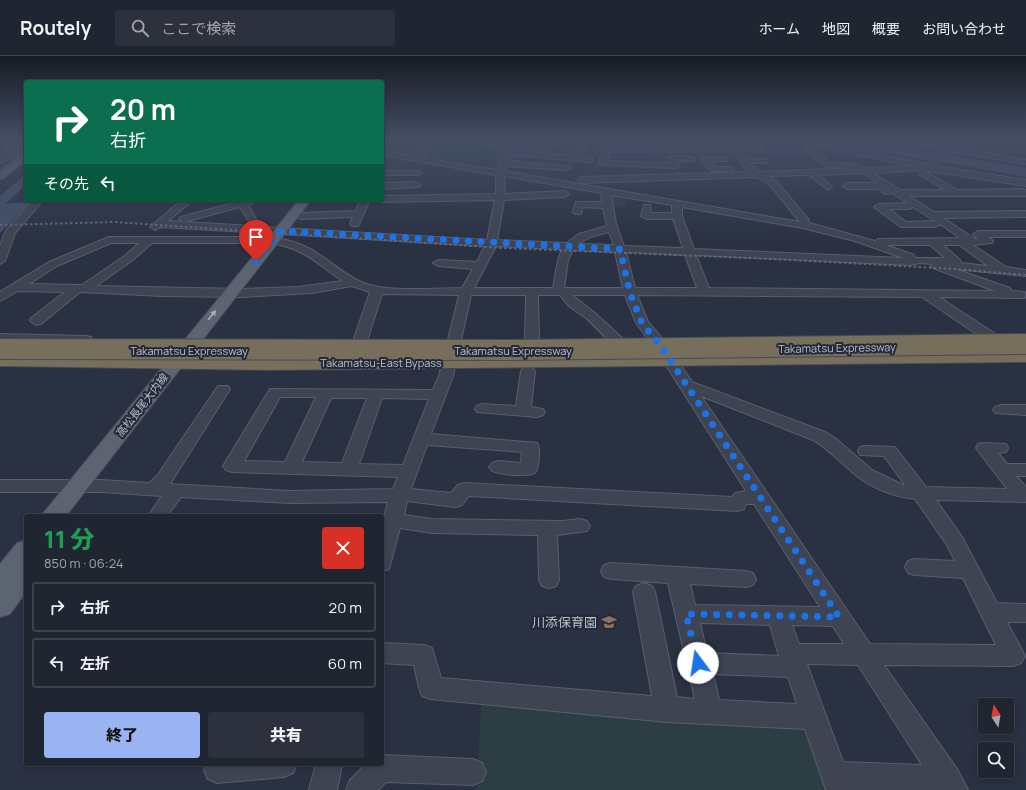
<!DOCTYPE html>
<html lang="ja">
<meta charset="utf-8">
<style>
:root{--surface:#202532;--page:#2d313e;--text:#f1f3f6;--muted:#a2a5ac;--line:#3d424d;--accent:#9ab3f1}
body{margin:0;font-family:Manrope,"Noto Sans JP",sans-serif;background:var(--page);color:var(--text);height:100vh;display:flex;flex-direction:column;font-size:15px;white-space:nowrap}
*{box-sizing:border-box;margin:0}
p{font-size:13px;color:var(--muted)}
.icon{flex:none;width:22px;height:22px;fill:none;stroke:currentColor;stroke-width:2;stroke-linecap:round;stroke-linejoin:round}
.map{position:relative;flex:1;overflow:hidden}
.details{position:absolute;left:24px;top:458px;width:360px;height:252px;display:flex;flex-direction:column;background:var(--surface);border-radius:4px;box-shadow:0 2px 6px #0003,0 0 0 1px var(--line)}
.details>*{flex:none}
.top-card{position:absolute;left:24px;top:24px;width:360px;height:122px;border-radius:4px;box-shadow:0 2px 6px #0003,0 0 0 1px var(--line);background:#0b6e4f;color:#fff;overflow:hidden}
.needle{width:26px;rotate:349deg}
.tools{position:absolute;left:978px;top:642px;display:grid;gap:8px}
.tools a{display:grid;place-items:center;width:36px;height:36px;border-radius:4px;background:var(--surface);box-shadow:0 2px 6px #0003,0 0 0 1px var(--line);font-size:20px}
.pin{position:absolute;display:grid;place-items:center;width:34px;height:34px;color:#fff;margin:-41px -17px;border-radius:50% 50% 50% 0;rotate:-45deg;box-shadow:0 0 4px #0007}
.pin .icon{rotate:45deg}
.me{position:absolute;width:44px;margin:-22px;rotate:346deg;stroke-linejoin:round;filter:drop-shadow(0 0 3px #0008)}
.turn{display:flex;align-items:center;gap:14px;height:84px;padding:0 20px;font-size:18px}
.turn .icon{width:52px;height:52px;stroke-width:2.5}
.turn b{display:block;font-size:28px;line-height:34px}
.then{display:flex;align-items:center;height:38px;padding:0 20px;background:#0003;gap:8px;font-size:15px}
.round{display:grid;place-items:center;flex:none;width:42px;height:42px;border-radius:4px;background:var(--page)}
.summary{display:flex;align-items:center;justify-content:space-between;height:68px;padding:0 20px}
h1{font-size:24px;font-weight:800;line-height:30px;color:#1e9e55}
.button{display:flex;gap:8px;margin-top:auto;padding:8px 20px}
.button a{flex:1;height:46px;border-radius:4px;background:var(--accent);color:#111;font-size:16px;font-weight:800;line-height:46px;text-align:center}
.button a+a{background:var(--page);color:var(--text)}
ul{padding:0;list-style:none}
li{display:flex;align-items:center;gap:12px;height:50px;margin:0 8px 6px;padding:0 12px;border:2px solid var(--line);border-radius:4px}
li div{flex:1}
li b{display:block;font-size:15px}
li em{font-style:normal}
header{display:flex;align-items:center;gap:24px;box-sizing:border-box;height:56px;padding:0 20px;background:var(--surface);border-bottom:1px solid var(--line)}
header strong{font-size:19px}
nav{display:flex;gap:22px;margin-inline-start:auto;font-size:14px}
.search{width:280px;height:36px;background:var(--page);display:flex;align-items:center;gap:10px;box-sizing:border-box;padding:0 14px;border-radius:4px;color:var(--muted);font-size:15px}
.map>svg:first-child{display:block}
</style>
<header>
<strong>Routely</strong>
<div class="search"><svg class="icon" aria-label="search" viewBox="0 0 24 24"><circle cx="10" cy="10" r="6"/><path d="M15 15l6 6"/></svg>ここで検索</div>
<nav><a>ホーム</a><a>地図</a><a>概要</a><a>お問い合わせ</a></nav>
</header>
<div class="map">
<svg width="1026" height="734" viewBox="0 0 1026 734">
<rect width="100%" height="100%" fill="#2a3142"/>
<path fill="#2c3e43" d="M439 87 475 88 503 95 504 98 501 104C475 107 450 106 425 101L430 94Z
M607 137 626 140 627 151 609 150Z
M481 648 814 665 844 734H477Z"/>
<path fill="#434f6b" d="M817 84H856L1026 112V121C956 107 886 99 817 84Z
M31 146 0 177V148Z"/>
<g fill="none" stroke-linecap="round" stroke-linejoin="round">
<path fill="#434f6b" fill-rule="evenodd" d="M26 120V129L4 149 0 150V140L22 121Z"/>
<defs>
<path id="minor" d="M423 84H431L423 102 497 114 499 106 505 101 506 97 502 94 485 90 484 84H490L491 87 508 90 512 94 574 100 583 84H589L582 99 592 102V106L513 99 510 105 567 110 571 112 567 114 506 110 505 115 800 166 770 129 756 121 581 127 577 124 581 121 748 116 733 95 609 96 607 105 670 107 667 103C673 99 689 99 695 103L691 105H677L680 110 676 112 602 109 598 107 605 84H612L610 92 753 91 748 84H756L763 93 762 95H741L746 103H767V107H749L759 116 855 112 826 111 805 93V89H808L831 107 857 108 866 112 914 110 796 86 793 84H805L927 108 946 95 889 86 885 84H901L941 90 936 84H944L951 91 1026 104V108L953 96 936 110 1026 124V130L923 114 957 134 1023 133 1026 134V140H909L934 156 1026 155V161L943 162 975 183H978L973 178 978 175H1026V181H989L993 185 992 187 973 189 1006 211 1026 214V220L955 213 1010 232 1012 235 1025 236V242L939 241 994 277 996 280 994 283H984L922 241 637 239 648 266 666 287 692 326 825 376 835 382 872 414 903 429H905L884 400 860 399 858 395 860 391 866 390 895 391 926 431 1007 433 976 392 978 388 984 387 1006 388 1008 392 1006 396 998 397 1007 408H1026V420H1016L1026 431V446L936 444 962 481 997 547 1026 548V566H1007L1025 600 1021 607 1013 610 884 609 957 713 968 734H826L805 673 667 666 431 643 422 640 419 632 414 609 382 607V587L424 589 432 592 441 622 652 640 633 536 636 530 644 527 652 530 655 536 677 641 695 643 668 527 611 523 604 521 601 515 604 509 611 507 746 515 753 517 756 523 753 529 746 531 690 528 695 549 820 551 754 448H746L744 453 737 455 469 440 462 449 456 451 407 445 404 459 432 463 562 465 580 463 587 465 590 470 587 475 557 479 559 524 556 530 549 532 542 530 539 524 538 479 432 477 400 472 389 513 382 515V469L388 446 289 447 181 441 167 460H148L162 440 101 436H0V424H101L149 427 157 420 218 330H228L230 333 170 428 289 435 393 433 398 421 232 416 226 414 223 410 270 333 433 334 439 320 459 239 382 238 367 285 365 288H355L353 285 370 236 352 230 312 237 242 241 163 240 80 236 41 268 36 269 30 265 31 262 65 236 18 235 0 245V236L49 206 109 181H241L246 184 241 187H152L134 203 96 230 242 233 298 231 343 225C317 208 309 196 277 188L276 186 277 184 281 183C318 189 331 212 361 226 386 237 434 232 462 232L473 213 439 210 433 207 439 204 477 206 485 190 161 171 155 174 150 171 182 144H193L168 165 252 170 240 151 184 166 179 163 181 161 237 146 236 144H260L248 149 256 163 264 171 487 184 495 144 382 146 378 144H382V140L496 138V119L382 99V95L415 100ZM919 114V118L945 134H900L873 117ZM863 117 878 127H847L843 130 847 133H878L885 138 892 137 908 147 879 148 874 151 901 171H935L940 168 960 182 879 183 875 185 809 167 808 163 776 125 768 120 809 119 828 134 832 131 819 119ZM504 120 601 137 602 146H576L573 156 575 158H581L583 151 603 152 607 170 579 178 567 187 497 184 504 144 565 141 569 138 565 135 505 138ZM611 139 672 149V157H651L650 149H644L641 160 646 163H673L683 192 624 190 616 168ZM682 151 803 172 855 185 903 202 694 193 682 160ZM913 151 935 165 906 166 889 153H909ZM609 176 614 189 578 188 590 181ZM111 187H139L126 199 82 229 29 228 57 210ZM886 189H930L945 202H915L914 199ZM943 189H959L988 210 961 207 960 204ZM496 190 562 193 558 204 553 232H474ZM573 194 615 196 623 232H564L568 204ZM626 196 685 199 697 232H635ZM696 199 911 209 919 207 933 208 931 210 933 212 995 235 709 232ZM471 239H526L525 285 527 288H537L539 285 538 239H560L569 250 587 263 612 288H622L624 285 622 282 595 257 572 239H625L636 267 655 292 746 435 735 437 732 441 464 427 458 429 451 437 411 433 427 389 522 396 521 407 498 405 492 407 489 411 492 415C504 419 523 421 535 417 539 410 541 394 537 387L431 378 453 320ZM701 340 813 384C830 394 843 409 858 421 874 433 896 441 915 443L947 489 955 505 915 503 908 505 905 511 908 517 915 519 963 522 996 589 870 588ZM280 341H316L285 406 244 405ZM331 342H367L342 407 302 406ZM382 342 429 343 403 409 359 408ZM700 567 770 569 779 600 707 597ZM792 569 833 570 844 588H799ZM807 608 858 609 922 709 843 706ZM713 618 788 621 797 648 719 644Z
M546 84H553L556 86 552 93 531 94 527 92 531 90 547 89 548 87Z
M4 91H26V95L0 107V102L14 95H4Z
M702 101H727V105H711L716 111H730L734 113 730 115H711L701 103Z
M382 115H418L422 117 418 119H382Z
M416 126 420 129 419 131 382 133V127Z
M33 144H43L15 177 5 205 0 208V190L5 176Z
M360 144H370L358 170H352L350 168 353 161 301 163 296 160 301 157 356 155Z
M0 278 86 280 91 281 93 284 91 287 86 288 0 286Z
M528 311 533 312 535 315 531 351 543 353 545 356 543 359 537 361 477 356 475 353 477 350 483 348 516 350 521 315 523 312Z
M1001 349H1026V359L995 357 993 354 995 351Z
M382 699 473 703 482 707 486 716 482 725 473 729 386 726 378 734H346L350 724 366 708H382Z
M206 708H297L293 717 284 721 217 727 208 723 204 714Z
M316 708H342L337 734H309Z"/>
<path id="major" d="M26 96V104L4 122 0 123V115Z
M299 144H311L66 460H41Z
M26 484V536L10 558 0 561V508L17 487Z"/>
<path id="highway" d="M1026 294V306L267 314 0 310V298L267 302Z"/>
</defs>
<use href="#minor" stroke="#595f6c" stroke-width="2"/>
<use href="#major" stroke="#474d5b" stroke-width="2"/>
<use href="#highway" stroke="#454c59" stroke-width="2"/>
<use href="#minor" fill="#3e4452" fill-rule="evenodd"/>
<use href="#major" fill="#5c6371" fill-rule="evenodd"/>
<use href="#highway" fill="#776f5b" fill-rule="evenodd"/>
<path stroke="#606878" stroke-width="2" stroke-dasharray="2.5 2.5" stroke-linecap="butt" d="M0 169 114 166 503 192 774 203 955 213 1026 219"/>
<defs>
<path id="highway-bridge" d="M0 293 513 294 1026 288"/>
</defs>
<use href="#highway-bridge" stroke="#454c59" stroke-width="22" stroke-linecap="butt"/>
<use href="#highway-bridge" stroke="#776f5b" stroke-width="20"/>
</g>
<defs><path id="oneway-solid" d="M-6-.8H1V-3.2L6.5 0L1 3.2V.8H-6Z"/></defs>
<use fill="#a8adb9" href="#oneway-solid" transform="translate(212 259) rotate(-51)"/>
<linearGradient id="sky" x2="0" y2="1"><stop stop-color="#171b24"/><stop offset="0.45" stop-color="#444e65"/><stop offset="1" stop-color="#444e65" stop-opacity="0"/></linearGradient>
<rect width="1026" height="186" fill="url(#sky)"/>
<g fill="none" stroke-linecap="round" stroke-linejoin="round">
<path stroke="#1a73e8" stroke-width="7" stroke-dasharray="0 12.6" d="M256 205 281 175 620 193 630 237 642 267 661 290 839 561 686 558 698 607"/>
</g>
<defs>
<symbol id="school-bare" viewBox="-9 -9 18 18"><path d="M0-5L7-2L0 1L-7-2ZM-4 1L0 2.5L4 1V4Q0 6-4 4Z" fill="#8d6e63" stroke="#222937" stroke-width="2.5" paint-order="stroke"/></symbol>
</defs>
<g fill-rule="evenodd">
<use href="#school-bare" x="598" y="555" width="22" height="22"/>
</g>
<g text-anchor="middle" stroke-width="4" stroke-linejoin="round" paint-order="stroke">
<g font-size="11" fill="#bbc0cb" stroke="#222937">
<text transform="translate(837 292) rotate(-1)" y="4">Takamatsu Expressway</text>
<text x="189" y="299">Takamatsu Expressway</text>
<text x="513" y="299">Takamatsu Expressway</text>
<text x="381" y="311">Takamatsu-East Bypass</text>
<text transform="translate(142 349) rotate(-52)" y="4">高松長尾大内線</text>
</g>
<g font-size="13" fill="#bbc0cb" stroke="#222937" text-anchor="end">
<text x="597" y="571">川添保育園</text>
</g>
</g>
</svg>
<div class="tools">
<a><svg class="needle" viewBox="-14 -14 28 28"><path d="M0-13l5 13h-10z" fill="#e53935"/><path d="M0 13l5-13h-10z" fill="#a2a5ac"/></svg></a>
<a><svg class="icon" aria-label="search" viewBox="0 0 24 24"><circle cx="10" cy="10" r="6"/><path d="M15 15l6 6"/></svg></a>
</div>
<div class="pin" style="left:256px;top:205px;background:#d93025"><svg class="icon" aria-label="arrive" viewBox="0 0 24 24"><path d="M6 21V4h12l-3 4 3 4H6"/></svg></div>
<svg class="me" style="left:698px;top:607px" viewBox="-20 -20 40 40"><circle r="19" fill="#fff"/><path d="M0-13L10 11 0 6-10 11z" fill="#1a73e8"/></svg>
<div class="top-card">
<div class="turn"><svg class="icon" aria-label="right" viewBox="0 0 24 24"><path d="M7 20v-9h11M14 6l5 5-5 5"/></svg><div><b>20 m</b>右折</div></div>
<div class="then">その先<svg class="icon" aria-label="left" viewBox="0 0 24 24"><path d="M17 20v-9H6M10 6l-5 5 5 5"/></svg></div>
</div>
<section class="details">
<div class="summary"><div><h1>11 分</h1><p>850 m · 06:24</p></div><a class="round" style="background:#d93025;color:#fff"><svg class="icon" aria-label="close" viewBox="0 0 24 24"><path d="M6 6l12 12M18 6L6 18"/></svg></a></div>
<ul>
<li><svg class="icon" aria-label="right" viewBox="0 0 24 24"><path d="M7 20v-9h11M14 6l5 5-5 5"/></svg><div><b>右折</b></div><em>20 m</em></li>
<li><svg class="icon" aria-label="left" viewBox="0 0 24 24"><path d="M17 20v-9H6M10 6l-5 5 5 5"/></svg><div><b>左折</b></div><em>60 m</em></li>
</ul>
<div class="button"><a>終了</a><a>共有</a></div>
</section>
</div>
